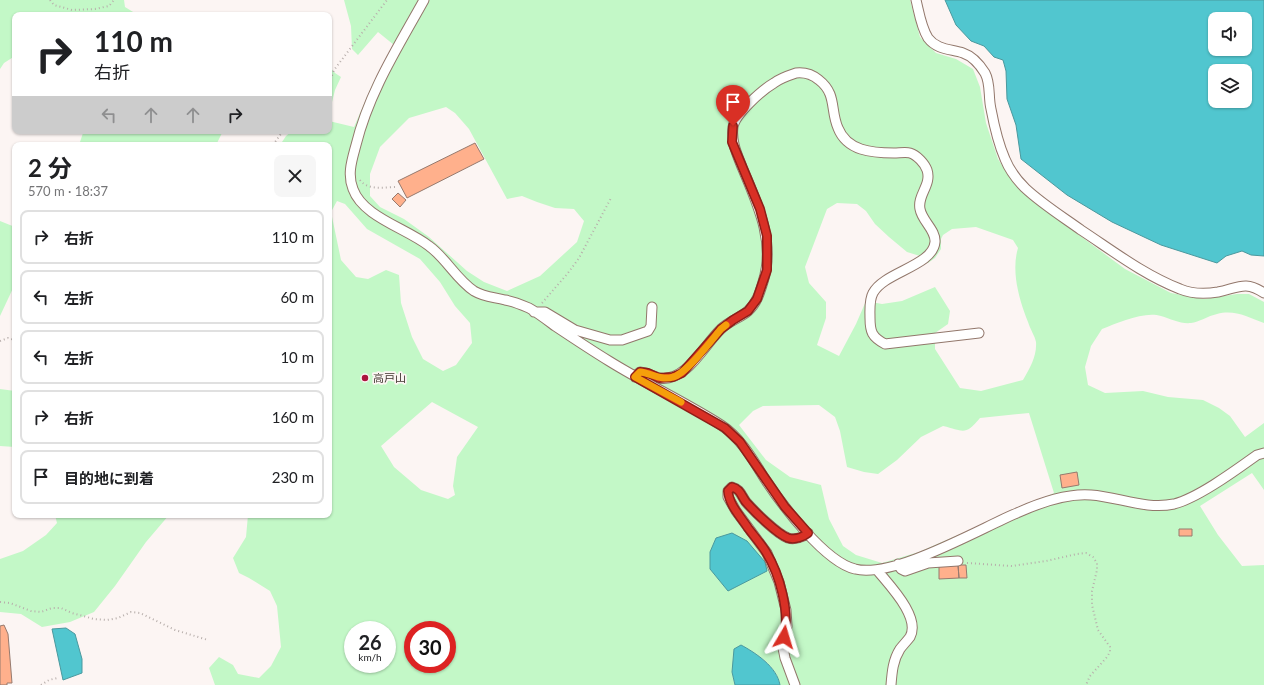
<!DOCTYPE html>
<html lang="ja">
<meta charset="utf-8">
<style>
:root{--surface:#fff;--page:#f6f6f6;--text:#202124;--muted:#757577;--line:#e0e0e0}
body{margin:0;font-family:Lato,"Noto Sans JP",sans-serif;background:var(--page);color:var(--text);height:100vh;display:flex;flex-direction:column;font-size:15px;white-space:nowrap}
*{box-sizing:border-box;margin:0}
p{font-size:13px;color:var(--muted)}
.icon{flex:none;width:22px;height:22px;fill:none;stroke:currentColor;stroke-width:2;stroke-linecap:round;stroke-linejoin:round}
.map{position:relative;flex:1;overflow:hidden}
.drawer{position:absolute;left:12px;top:142px;width:320px;height:376px;display:flex;flex-direction:column;background:var(--surface);border-radius:8px;box-shadow:0 1px 3px #0004}
.drawer>*{flex:none}
.guide{position:absolute;left:12px;top:12px;width:320px;height:122px;border-radius:8px;box-shadow:0 1px 3px #0004;background:#fff;color:var(--text);overflow:hidden}
.tools{position:absolute;left:1208px;top:12px;display:grid;gap:8px}
.tools a{display:grid;place-items:center;width:44px;height:44px;border-radius:8px;background:var(--surface);box-shadow:0 1px 3px #0004;font-size:20px}
.speed{position:absolute;left:344px;top:621px;display:flex;gap:8px;font-size:20px;font-weight:700;text-align:center}
.speed>*{display:grid;place-content:center;width:52px;height:52px;border-radius:50%;background:var(--surface);box-shadow:0 1px 3px #0004;line-height:1}
.speed small{font-size:10px;font-weight:400}
.speed .limit{border:6px solid #d22;background:#fff;color:#111}
.pin{position:absolute;display:grid;place-items:center;width:34px;height:34px;color:#fff;margin:-41px -17px;border-radius:50% 50% 50% 0;rotate:-45deg;box-shadow:0 0 4px #0007}
.pin .icon{rotate:45deg}
.me{position:absolute;width:44px;margin:-22px;rotate:7deg;stroke-linejoin:round;filter:drop-shadow(0 0 3px #0008)}
.turn{display:flex;align-items:center;gap:14px;height:84px;padding:0 16px;font-size:18px}
.turn .icon{width:52px;height:52px;stroke-width:2.5}
.turn b{display:block;font-size:28px;line-height:34px}
.lanes{display:flex;align-items:center;height:38px;padding:0 16px;background:#0003;justify-content:center;gap:20px;direction:ltr}
.lanes .off{opacity:.35}
.round{display:grid;place-items:center;flex:none;width:42px;height:42px;border-radius:8px;background:var(--page)}
.overview{display:flex;align-items:center;justify-content:space-between;height:68px;padding:0 16px}
h1{font-size:24px;font-weight:700;line-height:30px}
ul{padding:0;list-style:none}
li{display:flex;align-items:center;gap:12px;height:54px;margin:0 8px 6px;padding:0 8px;border:2px solid var(--line);border-radius:8px}
li div{flex:1}
li b{display:block;font-size:15px}
li em{font-style:normal}
.map>svg:first-child{display:block}
</style>
<div class="map">
<svg width="1264" height="685" viewBox="0 0 1264 685">
<rect width="100%" height="100%" fill="#fcf5f3"/>
<path fill="#c3f8c7" fill-rule="evenodd" d="M0 0H124L125 7 138 15H15V56L4 63 0 69Z
M344 0H910L920 37 936 53 956 59 973 69 980 87 986 123 998 159 1015 185 1052 215 1125 269 1171 293 1204 299 1237 294H1249L1264 302V323C1248 317 1234 309 1217 314 1208 316 1199 322 1191 323 1180 324 1171 319 1161 316 1144 311 1118 323 1102 329L1091 346 1085 367 1088 385 1105 393 1143 391 1168 397 1203 400 1219 408 1230 416 1245 437 1264 423V490L1252 473 1200 506 1218 535 1242 566 1264 565V685H780C777 667 757 653 741 645L732 672 735 685H215L209 668 219 657 233 665 238 674 259 678 271 666 281 647 277 606 270 591 249 578 239 573 233 558 246 537 248 515H329V145H280L286 136 292 131H329V121L354 127 373 83 390 55 394 45 378 32 358 55 352 49 351 26ZM446 107 455 113 469 129 507 199 522 196 537 202 555 208 574 209 584 221 577 242 540 276 507 291 484 282 467 271 429 237 404 219 380 207 370 196V174L380 147 409 118ZM337 201 345 204 367 229 420 259 440 282 455 306 470 323 472 343 456 365 443 371 423 359 412 337 401 303 399 275 386 270 368 279 356 277 341 260 331 212ZM837 203 857 204 866 211 875 224 889 237 907 252 920 256 928 263 935 258 941 249V239L943 235 952 229 976 227 1013 240 1018 248C1011 271 1019 300 1028 322 1030 329 1035 336 1036 342 1037 356 1030 368 1023 380L981 391 960 388 935 349V333L948 324 950 311 935 287 902 301 882 304 866 301 856 324 839 356 817 345 826 318V302L809 283 805 267 827 209ZM432 402 478 427 457 457 453 486 455 495 448 499 421 490 394 467 381 446ZM819 405 835 417 840 431 847 467 864 472 878 474 897 460 921 437 943 426C964 431 965 436 980 418L1029 413 1054 493 919 552 882 563 856 555 843 546 829 519 821 485 790 477 766 460 739 425 753 411 763 406ZM353 630H387V664H353ZM413 630H447V664H413Z
M329 66 335 73 341 77 335 90 329 114Z
M85 131H223L216 145H79L83 133Z
M0 221 15 227V284L0 316Z
M0 389 15 391V447L0 446Z
M55 515H169L146 542 115 586 94 612 70 622 42 627 21 614 0 612V559L23 551 46 535 57 523Z"/>
<path fill="#51c6cf" stroke="#4b999e" fill-rule="evenodd" d="M945 0H1264V256L1251 255 1242 251 1226 256 1217 263 1161 245 1112 222 1067 195 1021 159 1016 125 1007 99 1006 71 1003 60 994 57 984 46 971 41 956 25ZM1215 19H1245V49H1215ZM1215 71H1245V101H1215Z
M732 533 747 541 765 562 767 571 728 591 710 569V552L716 538Z
M66 628 75 634 82 659V673L63 680 52 629Z
M741 645C756 653 777 667 780 685H735L732 672 734 649Z"/>
<path fill="#ffb08c" stroke="#967a6e" d="M475 143 484 159 407 198 398 181Z
M398 193 406 200 400 207 392 199Z
M1077 472 1079 485 1062 488 1060 475Z
M1179 529H1192V536H1179Z
M958 565 959 578 939 579V566Z
M958 565H966L967 578H959Z
M4 625 8 634 12 683H7V685H0V626Z"/>
<g fill="none" stroke-linecap="round" stroke-linejoin="round">
<defs>
<path id="street" d="M424 0C398 47 369 92 356 145 352 160 347 174 353 189 363 217 406 228 429 246 446 258 456 279 474 291 484 297 493 297 505 300 512 301 522 305 529 308 538 313 547 320 555 326 573 338 591 350 609 361 646 384 685 402 721 425 741 438 753 460 765 479 782 505 825 562 855 569 893 579 979 529 1017 513 1039 503 1067 493 1091 495 1119 497 1146 510 1174 504 1198 498 1236 470 1257 455L1264 453
M916 0C919 12 921 27 928 38 937 50 951 49 963 53 972 56 980 65 985 73 991 84 988 97 991 109 994 125 998 143 1005 159 1009 169 1017 180 1025 188 1042 204 1063 217 1081 230 1113 251 1144 275 1180 289 1192 294 1206 294 1218 292 1238 288 1245 280 1264 293
M534 312H545L575 330 610 340H622L648 331 651 326 652 307
M635 377 640 372C649 373 652 376 659 378 686 383 704 345 721 329 729 321 740 318 748 311 757 303 760 292 763 282 776 242 757 203 742 167 737 154 731 142 733 127 735 114 762 90 774 83 779 79 790 75 796 73 805 72 813 75 819 80 837 94 830 110 838 128 847 151 872 153 894 153 899 153 906 152 910 153 917 155 925 164 927 170 932 185 917 195 920 209 922 221 936 230 935 242 933 266 884 272 873 293 869 300 870 310 870 318 870 332 872 337 885 344L979 333
M898 564 901 569 905 571 928 563 958 561
M877 570C889 585 921 617 910 637 907 641 903 645 900 649 893 660 892 672 891 685
M795 685 785 658 783 648 787 626 786 610 779 582 767 553 736 511 728 497V491L732 487C740 489 741 495 746 502 754 511 777 534 788 538 795 540 803 537 808 533"/>
</defs>
<use href="#street" stroke="#92776b" stroke-width="11"/>
<path stroke="#b7aeab" stroke-width="2" stroke-dasharray="1 3" stroke-linecap="butt" d="M50 0 54 5 72 10 95 9 109 6 114 0
M329 83 334 70 387 0
M273 145 283 131
M360 180C368 191 386 187 397 187
M542 303 568 273 579 258 611 198
M0 341 8 338 15 340
M967 563 1012 566 1046 561 1077 554 1086 553 1093 557 1097 563V570L1092 591V605L1098 630 1110 647V652L1107 657 1090 676 1086 685
M0 602 10 603 31 611 41 612 52 608H61L72 613 94 619 107 620 118 618 131 612 140 613 175 630 208 640
M41 685 49 680 57 678"/>
<use href="#street" stroke="#fff" stroke-width="9"/>
</g>
<g fill="none" stroke-linecap="round" stroke-linejoin="round">
<defs>
<path id="route" d="M733 126 732 142 760 209 767 236V270L757 299 748 311 733 320 721 329 682 373 673 377 659 378 648 373 640 372 635 377 725 428 740 442 785 507 808 533C803 537 795 540 788 538 777 534 754 511 746 502 741 495 740 489 732 487L728 491C729 505 741 517 748 528 754 536 761 544 766 552 780 575 790 612 784 637"/>
</defs>
<use href="#route" stroke="#8d1f18" stroke-width="10"/>
<use href="#route" stroke="#d93025" stroke-width="7"/>
<path stroke="#f59e0b" stroke-width="7" d="M681 402 635 377 640 372C651 373 661 381 673 377 686 374 711 341 721 329L726 325"/>
</g>
<circle fill="#ab153e" stroke="#fcf5f3" stroke-width="1.5" cx="365" cy="378" r="4"/>
<g text-anchor="middle" stroke-width="3.5" stroke-linejoin="round" paint-order="stroke">
<g font-size="11" fill="#3c302b" stroke="#fcf5f3" text-anchor="start">
<text x="373" y="382">高戸山</text>
</g>
</g>
</svg>
<div class="tools">
<a><svg class="icon" aria-label="sound" viewBox="0 0 24 24"><path d="M4 9h4l5-4v14l-5-4H4zM17 9q2 3 0 6"/></svg></a>
<a><svg class="icon" aria-label="layers" viewBox="0 0 24 24"><path d="M12 4l9 5-9 5-9-5zM3 14l9 5 9-5"/></svg></a>
</div>
<div class="speed"><div>26<small>km/h</small></div><div class="limit">30</div></div>
<div class="pin" style="left:733px;top:126px;background:#d93025"><svg class="icon" aria-label="arrive" viewBox="0 0 24 24"><path d="M6 21V4h12l-3 4 3 4H6"/></svg></div>
<svg class="me" style="left:784px;top:637px" viewBox="-20 -20 40 40"><path d="M0-17L14 15 0 8-14 15z" fill="#d93025" stroke="#fff" stroke-width="4"/></svg>
<div class="guide">
<div class="turn"><svg class="icon" aria-label="right" viewBox="0 0 24 24"><path d="M7 20v-9h11M14 6l5 5-5 5"/></svg><div><b>110 m</b>右折</div></div>
<div class="lanes"><svg class="icon off" aria-label="left" viewBox="0 0 24 24"><path d="M17 20v-9H6M10 6l-5 5 5 5"/></svg><svg class="icon off" aria-label="ahead" viewBox="0 0 24 24"><path d="M12 20V5M6 11l6-6 6 6"/></svg><svg class="icon off" aria-label="ahead" viewBox="0 0 24 24"><path d="M12 20V5M6 11l6-6 6 6"/></svg><svg class="icon" aria-label="right" viewBox="0 0 24 24"><path d="M7 20v-9h11M14 6l5 5-5 5"/></svg></div>
</div>
<section class="drawer">
<div class="overview"><div><h1>2 分</h1><p>570 m · 18:37</p></div><a class="round"><svg class="icon" aria-label="close" viewBox="0 0 24 24"><path d="M6 6l12 12M18 6L6 18"/></svg></a></div>
<ul>
<li><svg class="icon" aria-label="right" viewBox="0 0 24 24"><path d="M7 20v-9h11M14 6l5 5-5 5"/></svg><div><b>右折</b></div><em>110 m</em></li>
<li><svg class="icon" aria-label="left" viewBox="0 0 24 24"><path d="M17 20v-9H6M10 6l-5 5 5 5"/></svg><div><b>左折</b></div><em>60 m</em></li>
<li><svg class="icon" aria-label="left" viewBox="0 0 24 24"><path d="M17 20v-9H6M10 6l-5 5 5 5"/></svg><div><b>左折</b></div><em>10 m</em></li>
<li><svg class="icon" aria-label="right" viewBox="0 0 24 24"><path d="M7 20v-9h11M14 6l5 5-5 5"/></svg><div><b>右折</b></div><em>160 m</em></li>
<li><svg class="icon" aria-label="arrive" viewBox="0 0 24 24"><path d="M6 21V4h12l-3 4 3 4H6"/></svg><div><b>目的地に到着</b></div><em>230 m</em></li>
</ul>
</section>
</div>
